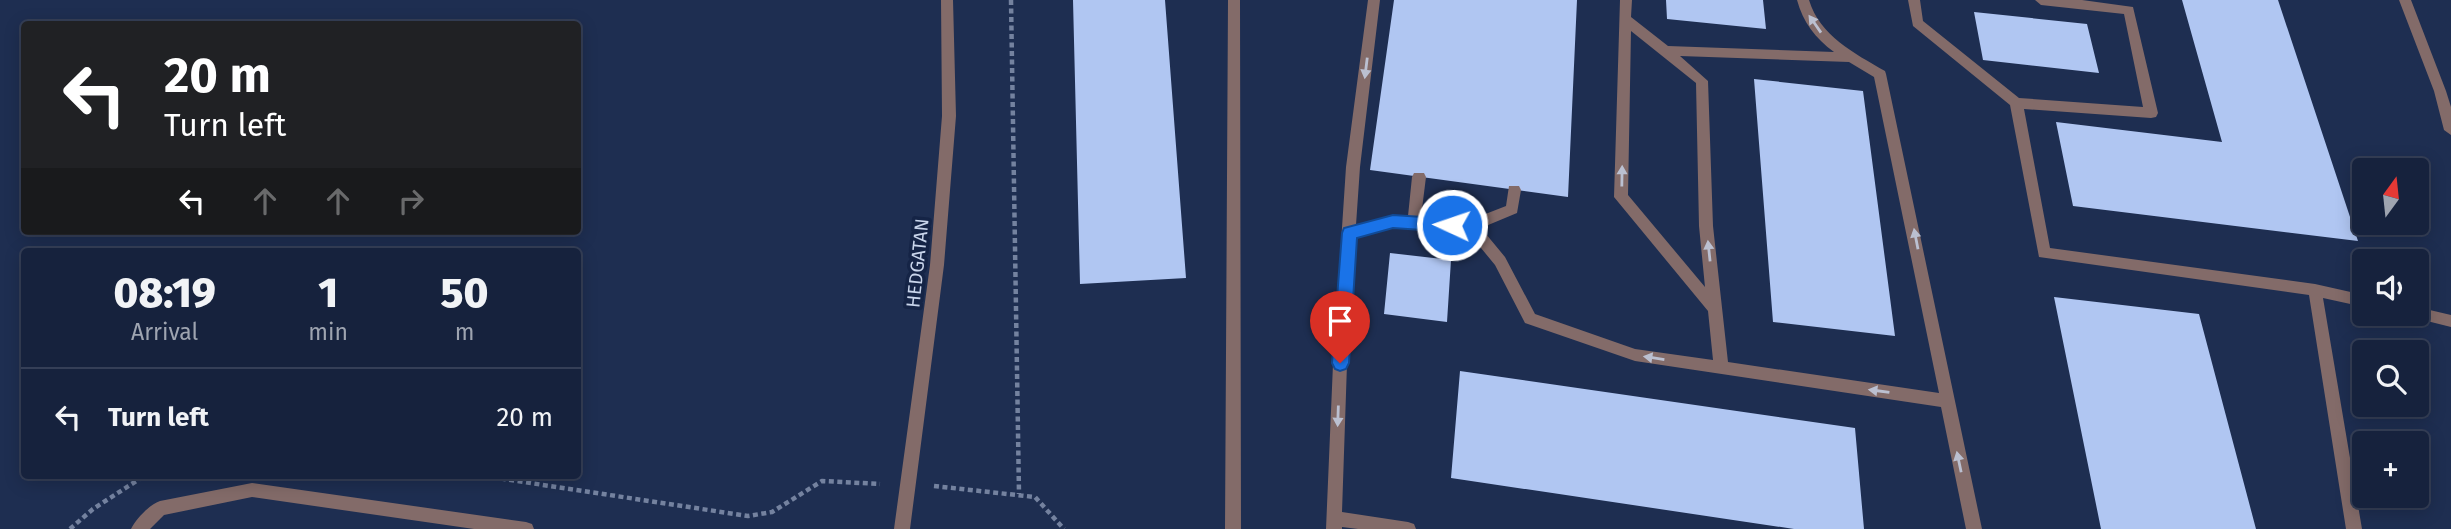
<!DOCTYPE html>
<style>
:root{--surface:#16223d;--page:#1f2a44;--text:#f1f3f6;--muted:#9ea4b0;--line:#353f57}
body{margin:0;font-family:"Fira Sans",sans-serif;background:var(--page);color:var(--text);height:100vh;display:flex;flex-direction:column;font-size:26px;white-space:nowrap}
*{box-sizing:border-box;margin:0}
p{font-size:23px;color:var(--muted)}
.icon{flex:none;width:38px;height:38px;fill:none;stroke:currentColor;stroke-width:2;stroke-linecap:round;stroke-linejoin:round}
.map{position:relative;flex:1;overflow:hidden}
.drawer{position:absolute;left:21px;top:248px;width:560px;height:231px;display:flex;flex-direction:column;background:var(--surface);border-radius:7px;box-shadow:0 4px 18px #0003,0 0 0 2px var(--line)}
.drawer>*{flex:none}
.guide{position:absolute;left:21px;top:21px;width:560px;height:214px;border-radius:7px;box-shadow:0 4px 18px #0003,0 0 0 2px var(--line);background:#202124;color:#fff;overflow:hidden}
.needle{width:46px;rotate:15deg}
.buttons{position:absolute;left:2352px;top:158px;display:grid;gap:14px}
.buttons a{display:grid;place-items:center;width:77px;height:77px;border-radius:7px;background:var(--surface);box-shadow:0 4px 18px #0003,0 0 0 2px var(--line);font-size:35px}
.pin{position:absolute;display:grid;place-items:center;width:60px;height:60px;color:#fff;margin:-72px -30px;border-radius:50% 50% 50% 0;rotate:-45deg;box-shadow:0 0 7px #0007}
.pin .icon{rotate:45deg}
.me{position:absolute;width:77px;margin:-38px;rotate:273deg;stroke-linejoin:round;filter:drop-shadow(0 0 5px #0008)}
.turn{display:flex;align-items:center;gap:24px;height:147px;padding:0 28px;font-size:32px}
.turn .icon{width:91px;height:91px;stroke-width:2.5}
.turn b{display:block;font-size:49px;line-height:60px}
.lanes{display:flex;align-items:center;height:66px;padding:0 28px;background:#0003;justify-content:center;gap:35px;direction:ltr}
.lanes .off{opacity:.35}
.eta{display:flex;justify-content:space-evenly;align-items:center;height:119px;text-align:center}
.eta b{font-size:42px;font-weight:800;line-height:49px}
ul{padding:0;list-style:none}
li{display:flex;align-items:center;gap:21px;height:98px;padding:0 28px;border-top:2px solid var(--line)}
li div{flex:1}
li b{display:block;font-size:26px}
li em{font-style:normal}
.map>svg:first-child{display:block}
</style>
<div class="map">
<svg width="2451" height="529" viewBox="0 0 2451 529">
<rect width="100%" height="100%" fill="#1e2e51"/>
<path fill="#b0c6f2" d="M1073 0H1165L1186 278 1080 284Z
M1394 0H1577L1568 197 1370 170Z
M1666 0H1763L1766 29 1667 19Z
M2182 0H2278L2358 241 2073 206 2056 122 2222 142Z
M1974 12 2087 24 2099 73 1983 60Z
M1754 79 1863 91 1895 336 1773 322Z
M1390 253 1451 260 1447 322 1384 314Z
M2054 297 2199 314 2256 529H2101Z
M1460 371 1855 428 1864 529H1794L1451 478Z"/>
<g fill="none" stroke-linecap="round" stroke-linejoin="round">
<path stroke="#74829f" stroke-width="4.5" stroke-dasharray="5 3.5" stroke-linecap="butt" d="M1011 0 1019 494
M484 476 748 516 772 512 822 481 880 484
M934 486 1035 497 1064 529
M70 529 93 509 144 476"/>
<path fill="#836b69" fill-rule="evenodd" d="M1228 0H1240L1241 529H1225Z
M1368 0H1380L1360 167 1356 225 1393 215 1408 216 1412 177 1414 173H1424L1426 177 1421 217 1470 220 1506 206 1509 186H1519L1521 190 1517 213 1481 228 1505 257 1535 314 1635 349 1713 360 1708 311 1614 197 1620 0H1632L1631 17 1668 46 1834 52C1815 38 1803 22 1797 0H1809C1820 36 1854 53 1885 71L1886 74 1982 529H1966L1941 407 1635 361 1525 323 1495 265 1467 231 1393 227 1355 237 1347 364 1342 512 1408 522 1414 524 1416 529H1358L1342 527V529H1326L1333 364 1346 167ZM1631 31 1696 83 1699 226 1705 287 1628 195ZM1680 56 1849 62 1874 77 1939 393 1728 362 1713 226 1708 81Z
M1908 0H1920L1923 21 2019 98 2143 107 2124 14 2041 5 2035 0H2082L2133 7 2158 113 2156 117 2151 118 2024 109 2050 248 2315 284 2364 295V307L2323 298 2362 529H2346L2309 295 2039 257 2010 105 1913 26Z
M2417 307 2451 315V327L2411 317 2409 313H2417Z"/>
<path fill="#836b69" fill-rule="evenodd" d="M2399 0H2411L2446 91 2451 107V135L2444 130 2434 91Z
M252 483 526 522 532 524 534 529H474L252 497 164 515 150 529H131C136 519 149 505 160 501Z"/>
<path fill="#836b69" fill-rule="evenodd" d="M941 0H953L956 116 944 265 910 529H894L930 265 942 116Z"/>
</g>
<defs><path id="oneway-solid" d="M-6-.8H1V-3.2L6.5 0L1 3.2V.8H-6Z" transform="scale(1.75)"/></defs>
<g fill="#bbc0d1">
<use href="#oneway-solid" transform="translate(1815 24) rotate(-125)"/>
<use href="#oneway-solid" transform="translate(1366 68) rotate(97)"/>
<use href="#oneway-solid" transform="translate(1622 176) rotate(-89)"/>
<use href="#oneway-solid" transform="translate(1916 239) rotate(-101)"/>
<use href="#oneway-solid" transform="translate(1709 251) rotate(-96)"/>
<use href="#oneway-solid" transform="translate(1654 358) rotate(-171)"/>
<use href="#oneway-solid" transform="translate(1879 391) rotate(-172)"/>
<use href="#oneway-solid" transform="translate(1338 416) rotate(92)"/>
<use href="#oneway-solid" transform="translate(1959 462) rotate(-102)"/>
</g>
<path fill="#1a73e8" stroke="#114b97" stroke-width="2" d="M1393 215 1452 219 1460 225 1452 232 1393 228 1357 238 1349 363 1346 369 1340 371 1335 369 1332 363 1342 233 1344 228Z"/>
<g text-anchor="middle" stroke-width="7" stroke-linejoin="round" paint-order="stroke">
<g font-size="19" fill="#c9d5eb" stroke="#152446">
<text transform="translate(917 263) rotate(-84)" y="7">HEDGATAN</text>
</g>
</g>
</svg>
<div class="buttons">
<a><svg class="needle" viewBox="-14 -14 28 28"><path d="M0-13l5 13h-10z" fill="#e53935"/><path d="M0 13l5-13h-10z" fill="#9ea4b0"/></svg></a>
<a><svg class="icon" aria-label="sound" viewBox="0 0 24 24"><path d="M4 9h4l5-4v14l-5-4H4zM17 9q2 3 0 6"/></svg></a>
<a><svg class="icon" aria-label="search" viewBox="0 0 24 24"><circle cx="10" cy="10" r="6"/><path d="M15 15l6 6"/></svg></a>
<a>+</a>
</div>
<div class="pin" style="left:1340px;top:363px;background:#d93025"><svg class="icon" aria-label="arrive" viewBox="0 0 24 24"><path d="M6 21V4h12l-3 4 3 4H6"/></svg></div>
<svg class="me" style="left:1452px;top:225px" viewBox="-20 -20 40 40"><circle r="17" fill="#1a73e8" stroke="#fff" stroke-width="3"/><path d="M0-11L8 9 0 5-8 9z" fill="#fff"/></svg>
<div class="guide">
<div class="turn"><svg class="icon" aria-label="left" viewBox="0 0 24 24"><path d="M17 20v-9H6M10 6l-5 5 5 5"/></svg><div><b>20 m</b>Turn left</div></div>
<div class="lanes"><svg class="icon" aria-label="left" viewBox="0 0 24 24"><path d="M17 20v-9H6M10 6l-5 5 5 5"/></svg><svg class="icon off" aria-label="ahead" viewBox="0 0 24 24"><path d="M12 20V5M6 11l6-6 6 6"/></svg><svg class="icon off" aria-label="ahead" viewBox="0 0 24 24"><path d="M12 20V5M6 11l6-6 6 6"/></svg><svg class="icon off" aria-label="right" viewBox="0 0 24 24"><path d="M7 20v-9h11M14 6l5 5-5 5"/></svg></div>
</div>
<section class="drawer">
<div class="eta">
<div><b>08:19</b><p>Arrival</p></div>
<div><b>1</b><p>min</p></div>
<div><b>50</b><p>m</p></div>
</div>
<ul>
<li><svg class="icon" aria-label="left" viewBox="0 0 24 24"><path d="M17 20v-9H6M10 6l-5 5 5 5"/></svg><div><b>Turn left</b></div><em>20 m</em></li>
</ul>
</section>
</div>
